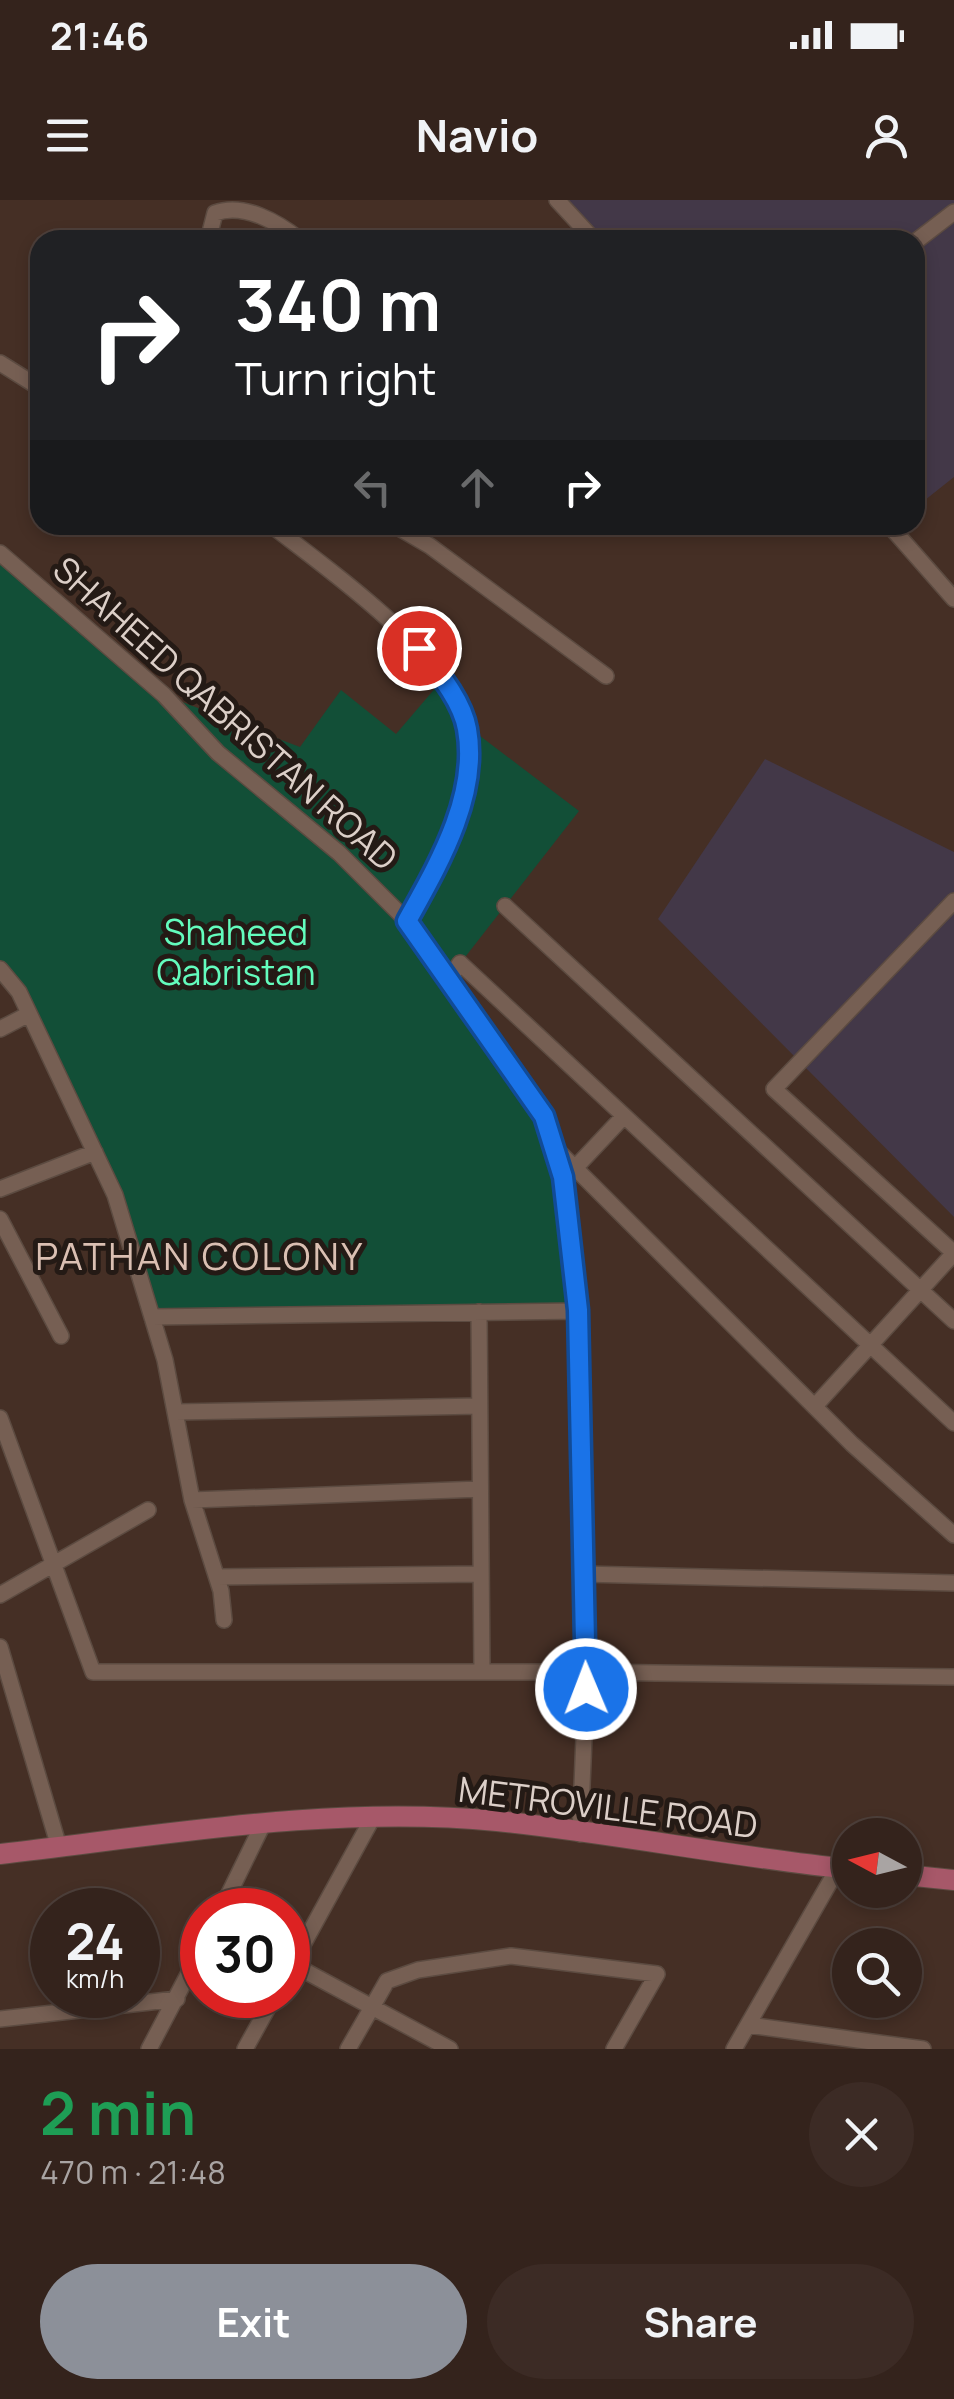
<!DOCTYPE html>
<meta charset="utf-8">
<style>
:root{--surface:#34231c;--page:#3c2b25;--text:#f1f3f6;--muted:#a9a4a3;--line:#4e403b;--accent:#8c9099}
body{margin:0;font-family:Manrope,sans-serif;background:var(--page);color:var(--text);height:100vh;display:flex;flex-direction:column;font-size:38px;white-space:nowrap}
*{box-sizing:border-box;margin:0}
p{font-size:32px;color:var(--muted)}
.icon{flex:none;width:55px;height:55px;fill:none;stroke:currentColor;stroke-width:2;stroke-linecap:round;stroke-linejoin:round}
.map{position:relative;height:1849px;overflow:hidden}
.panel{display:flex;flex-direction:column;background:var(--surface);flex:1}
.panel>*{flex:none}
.top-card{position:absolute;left:30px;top:30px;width:895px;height:305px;border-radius:30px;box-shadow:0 5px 15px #0003,0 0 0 2px var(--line);background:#202124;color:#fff;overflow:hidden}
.needle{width:65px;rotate:277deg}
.controls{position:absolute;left:832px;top:1618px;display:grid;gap:20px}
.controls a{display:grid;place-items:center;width:90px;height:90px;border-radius:50%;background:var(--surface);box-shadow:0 5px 15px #0003,0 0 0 2px var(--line);font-size:50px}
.speed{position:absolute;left:30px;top:1688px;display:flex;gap:20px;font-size:50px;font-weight:700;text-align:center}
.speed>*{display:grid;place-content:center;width:130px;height:130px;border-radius:50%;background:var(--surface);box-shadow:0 5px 15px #0003,0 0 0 2px var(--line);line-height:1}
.speed small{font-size:25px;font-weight:400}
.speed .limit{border:15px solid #d22;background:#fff;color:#111}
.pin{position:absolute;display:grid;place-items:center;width:85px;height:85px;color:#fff;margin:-42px;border:5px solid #fff;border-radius:50%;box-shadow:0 2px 10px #0007}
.me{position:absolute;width:110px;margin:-55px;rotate:359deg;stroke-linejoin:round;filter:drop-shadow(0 0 8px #0008)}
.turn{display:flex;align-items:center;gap:35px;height:210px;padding:0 40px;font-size:45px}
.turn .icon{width:130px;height:130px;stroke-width:2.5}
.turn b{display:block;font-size:70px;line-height:85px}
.lanes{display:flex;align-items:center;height:95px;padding:0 40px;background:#0003;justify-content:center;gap:50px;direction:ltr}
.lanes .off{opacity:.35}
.round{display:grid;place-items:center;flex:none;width:105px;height:105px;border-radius:52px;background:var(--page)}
.summary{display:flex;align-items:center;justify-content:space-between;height:170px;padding:0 40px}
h1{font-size:60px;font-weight:700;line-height:75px;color:#1e9e55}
.button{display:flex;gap:20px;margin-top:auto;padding:20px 40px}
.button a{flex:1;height:115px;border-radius:60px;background:var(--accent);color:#fff;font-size:40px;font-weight:700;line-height:115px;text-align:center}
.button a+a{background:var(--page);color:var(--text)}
.status{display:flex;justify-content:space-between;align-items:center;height:70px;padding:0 50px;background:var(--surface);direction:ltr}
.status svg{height:28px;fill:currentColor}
header{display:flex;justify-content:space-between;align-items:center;height:130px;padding:0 40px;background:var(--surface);font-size:45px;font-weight:700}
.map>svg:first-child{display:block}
</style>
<div class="status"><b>21:46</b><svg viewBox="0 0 49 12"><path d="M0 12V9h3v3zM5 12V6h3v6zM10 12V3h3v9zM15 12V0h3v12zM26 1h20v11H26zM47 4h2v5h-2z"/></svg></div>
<header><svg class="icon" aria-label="menu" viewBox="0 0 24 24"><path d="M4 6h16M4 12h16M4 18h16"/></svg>Navio<svg class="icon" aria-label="person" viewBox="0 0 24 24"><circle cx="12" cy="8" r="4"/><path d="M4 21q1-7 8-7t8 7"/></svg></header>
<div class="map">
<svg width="954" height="1849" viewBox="0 0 954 1849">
<rect width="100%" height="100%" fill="#452f25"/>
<path fill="#433848" d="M553 0H954V277L915 308V40H597Z
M765 559 954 652V1017L658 719Z"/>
<path fill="#124f37" d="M0 354 164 495 300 547 341 490 396 534 443 479 467 526 579 611 448 779 544 916 563 977 577 1106 152 1117 115 995 0 769Z"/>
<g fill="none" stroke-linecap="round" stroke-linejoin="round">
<defs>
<path id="minor" d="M557 0 594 40
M208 40 215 13C244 2 279 23 300 40
M915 42 954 12
M0 163 40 188
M271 325C330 371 448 453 467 526 482 585 434 671 407 721
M394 325 430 346 606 476
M889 325 954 399
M0 353 164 495 218 553 339 653 407 721 544 916 563 977 578 1111 586 1489 580 1634
M954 701 774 889 954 1053
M505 706 954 1121
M0 769 19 792 115 995 165 1160 192 1300 221 1391 224 1420
M449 779 460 763 954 1223
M0 829 29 814
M555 948 852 1244 954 1335
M575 968 624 916
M0 989 95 952
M0 1019 61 1136
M479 1112 482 1472
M152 1117 578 1111
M815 1206 954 1053
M176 1212 479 1206
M0 1218 93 1472H585L954 1477
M192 1300 480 1289
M583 1374 954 1383
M217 1377 481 1374
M0 1395 148 1310
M0 1447 59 1647
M221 1710 264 1622
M292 1764 450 1849
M288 1772 372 1619
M0 1819 177 1799
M748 1825 923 1849
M149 1849 202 1748
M245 1849 275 1795
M348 1849 387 1781 418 1770 511 1756 657 1774 614 1849
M734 1849 838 1668"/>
<path id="major" d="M0 1654C165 1635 331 1605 497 1621 615 1633 732 1657 850 1669
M905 1675 954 1680"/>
</defs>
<use href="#minor" stroke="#5c4b41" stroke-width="18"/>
<use href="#major" stroke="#5c4b41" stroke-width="22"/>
<use href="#minor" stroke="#765f53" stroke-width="15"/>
<use href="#major" stroke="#a75869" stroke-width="20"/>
</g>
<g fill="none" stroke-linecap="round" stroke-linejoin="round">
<defs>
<path id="route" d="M419 448C437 471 462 500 467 529 479 596 438 665 407 721L544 916 563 977 578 1110 586 1489"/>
</defs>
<use href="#route" stroke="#114b97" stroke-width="25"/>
<use href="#route" stroke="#1a73e8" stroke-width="18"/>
</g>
<g text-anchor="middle" stroke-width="10" stroke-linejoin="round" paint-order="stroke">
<g font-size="35" fill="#dccfc8" stroke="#241a15">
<text transform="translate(225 514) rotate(42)" y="12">SHAHEED QABRISTAN ROAD</text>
<text transform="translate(608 1608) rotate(7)" y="12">METROVILLE ROAD</text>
</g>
<g font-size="35" fill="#63fcbd" stroke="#241a15">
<text x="236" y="745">Shaheed<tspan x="236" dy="40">Qabristan</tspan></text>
</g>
<g font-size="38" letter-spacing="2.5" fill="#dabfb2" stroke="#241a15">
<text x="200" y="1070">PATHAN COLONY</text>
</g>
</g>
</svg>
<div class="controls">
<a><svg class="needle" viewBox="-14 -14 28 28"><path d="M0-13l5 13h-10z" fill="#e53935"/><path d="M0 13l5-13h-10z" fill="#a9a4a3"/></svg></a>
<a><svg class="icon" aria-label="search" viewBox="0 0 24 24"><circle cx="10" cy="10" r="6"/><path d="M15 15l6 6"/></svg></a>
</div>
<div class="speed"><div>24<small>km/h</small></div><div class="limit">30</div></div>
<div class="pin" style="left:419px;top:448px;background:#d93025"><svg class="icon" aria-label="arrive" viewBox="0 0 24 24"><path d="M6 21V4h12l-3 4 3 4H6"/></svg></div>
<svg class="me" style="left:586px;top:1489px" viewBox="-20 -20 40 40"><circle r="17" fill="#1a73e8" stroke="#fff" stroke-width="3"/><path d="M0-11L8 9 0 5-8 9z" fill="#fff"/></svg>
<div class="top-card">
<div class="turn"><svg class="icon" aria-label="right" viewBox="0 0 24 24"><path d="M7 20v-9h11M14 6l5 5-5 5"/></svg><div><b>340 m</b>Turn right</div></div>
<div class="lanes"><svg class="icon off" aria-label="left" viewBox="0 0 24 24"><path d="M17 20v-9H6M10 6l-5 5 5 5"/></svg><svg class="icon off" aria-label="ahead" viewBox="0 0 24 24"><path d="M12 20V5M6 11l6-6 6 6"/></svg><svg class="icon" aria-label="right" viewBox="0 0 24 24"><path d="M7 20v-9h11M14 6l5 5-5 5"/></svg></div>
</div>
</div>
<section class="panel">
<div class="summary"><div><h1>2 min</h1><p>470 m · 21:48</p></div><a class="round"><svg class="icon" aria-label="close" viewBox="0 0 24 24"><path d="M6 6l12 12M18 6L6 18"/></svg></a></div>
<div class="button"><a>Exit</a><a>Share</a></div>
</section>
